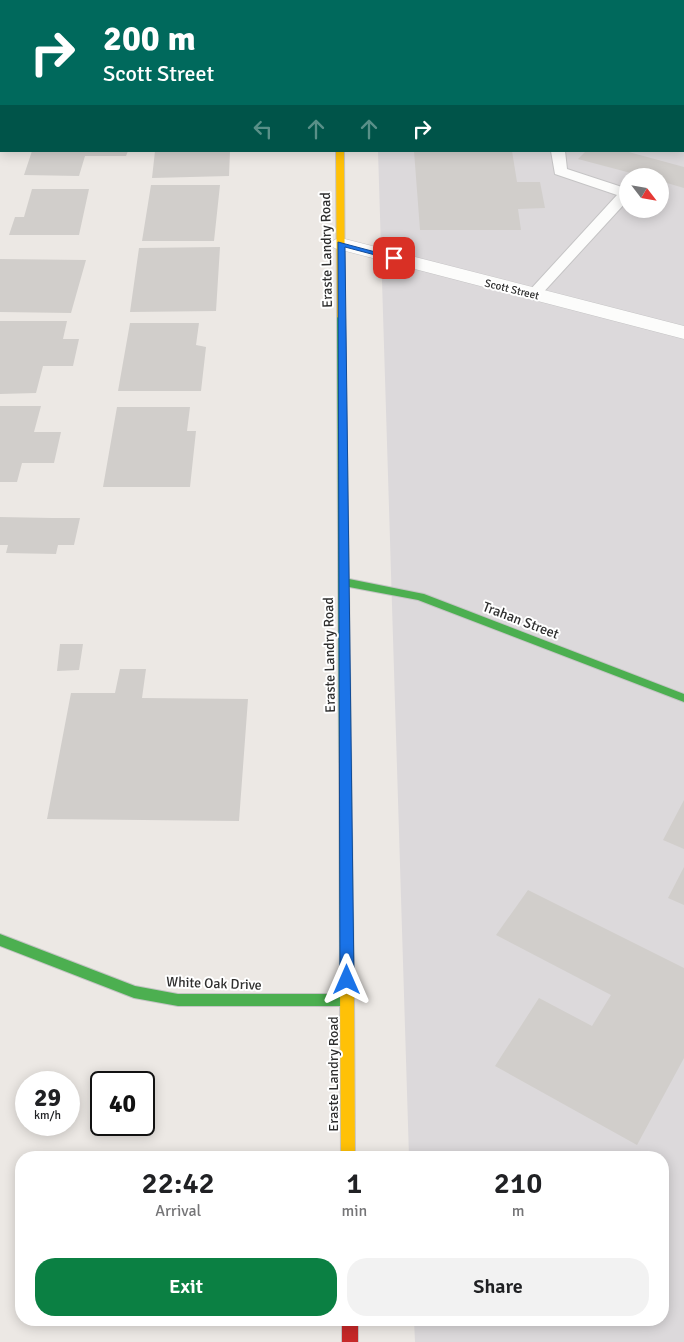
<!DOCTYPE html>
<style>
:root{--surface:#fff;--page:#f2f2f2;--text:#202124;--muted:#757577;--accent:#0b8043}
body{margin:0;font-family:Signika,sans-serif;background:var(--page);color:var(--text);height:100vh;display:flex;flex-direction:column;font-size:19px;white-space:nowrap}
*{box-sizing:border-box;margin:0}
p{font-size:16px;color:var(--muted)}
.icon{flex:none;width:28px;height:28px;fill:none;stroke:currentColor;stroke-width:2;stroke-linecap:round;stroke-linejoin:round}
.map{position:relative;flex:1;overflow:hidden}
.side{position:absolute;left:15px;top:1151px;width:654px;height:175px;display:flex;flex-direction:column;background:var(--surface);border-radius:20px;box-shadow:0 2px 12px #0003}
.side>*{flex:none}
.hud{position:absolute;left:0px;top:0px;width:685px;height:152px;box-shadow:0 2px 12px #0003;background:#00695c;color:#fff;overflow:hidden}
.needle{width:32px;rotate:121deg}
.buttons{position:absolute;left:619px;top:168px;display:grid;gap:10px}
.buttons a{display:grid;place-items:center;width:50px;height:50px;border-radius:50%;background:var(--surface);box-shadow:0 2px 12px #0003;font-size:25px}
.speed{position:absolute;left:15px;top:1071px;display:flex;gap:10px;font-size:25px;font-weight:700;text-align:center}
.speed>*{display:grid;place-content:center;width:65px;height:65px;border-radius:50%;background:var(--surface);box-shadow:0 2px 12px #0003;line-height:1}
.speed small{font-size:12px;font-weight:400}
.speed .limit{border:2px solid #111;border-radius:8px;background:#fff;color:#111}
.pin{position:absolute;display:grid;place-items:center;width:42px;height:42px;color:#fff;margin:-21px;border-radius:10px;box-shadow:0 2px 8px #0006}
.me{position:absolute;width:55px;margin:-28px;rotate:0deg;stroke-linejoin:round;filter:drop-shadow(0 0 4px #0008)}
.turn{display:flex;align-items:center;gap:18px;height:105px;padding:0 20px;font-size:22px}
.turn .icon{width:65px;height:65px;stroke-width:2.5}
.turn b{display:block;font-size:35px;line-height:42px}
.lanes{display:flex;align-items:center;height:48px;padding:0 20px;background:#0003;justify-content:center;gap:25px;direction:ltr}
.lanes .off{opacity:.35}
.eta{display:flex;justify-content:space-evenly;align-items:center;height:85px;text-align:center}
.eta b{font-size:30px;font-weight:600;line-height:35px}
.action{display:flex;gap:10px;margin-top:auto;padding:10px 20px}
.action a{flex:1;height:58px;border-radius:20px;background:var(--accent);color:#fff;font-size:20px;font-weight:600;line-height:58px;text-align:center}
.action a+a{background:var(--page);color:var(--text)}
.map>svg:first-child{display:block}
</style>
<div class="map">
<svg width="684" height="1342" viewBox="0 0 684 1342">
<rect width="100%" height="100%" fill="#ece8e4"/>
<path fill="#dcd9db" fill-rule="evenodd" d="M374 0H684V1342H415L414 1320H662V1158L409 1157 378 151H684V1ZM628 176H660V209H628Z"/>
<path fill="#d1cecb" d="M32 151H128L126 156H85L79 176 24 175Z
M155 151H230L229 176 152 178Z
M414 151H512L517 182H540L545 208 518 209 521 230H420Z
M586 151H625L684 167V188L660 181V176H642L578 159Z
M151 185H220L214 241H142Z
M32 189H89L79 235H9L15 217H24Z
M220 247 216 311 130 312 139 248Z
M0 259 86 260 71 313 0 312Z
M0 321H67L63 339H79L73 366H43L36 393 0 394Z
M130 323H199L196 345 206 347 201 391H118Z
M0 406H41L34 432H61L54 463H22L17 482H0Z
M117 407H190L187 431H196L190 487H103Z
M0 517 52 518H80L74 545H58L56 554 6 553 8 545H0Z
M60 644H83L79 670 57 671Z
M120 669H146L142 698 248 699 239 821 47 819 71 693H115Z
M684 800V849L663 840Z
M684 867V905L668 898Z
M528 890 684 968V1058L637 1145 495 1066 539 998 592 1026 611 995 496 935Z"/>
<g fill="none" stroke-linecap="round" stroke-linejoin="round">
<defs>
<path id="lane" d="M277 0H289V1H277Z
M551 151H565L567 169 628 189V200L539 297H529L526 294 529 291 617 195 555 174Z"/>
<path id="street" d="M8 0H24V1H8Z
M0 108H1V118H0Z
M341 238 684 326V339L334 248 331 244 334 240Z"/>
<path id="fast" d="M334 0H340V1H334Z
M341 314 345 317 349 579 424 594 684 694V702L418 600 349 587 354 988 352 992 347 994 342 992 340 988 337 317Z
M0 934 135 986 178 994H347L352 996 354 1000 352 1004 347 1006H178L134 998 0 946Z"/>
<path id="slow" d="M336 151H344L345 317 341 320 337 317Z
M347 982 352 984 354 988 355 1158H341L340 988 342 984Z"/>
<path id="jam" d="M342 1320H358V1342H342Z"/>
</defs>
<use href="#lane" stroke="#c5c4c5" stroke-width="2"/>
<use href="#street" stroke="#c5c4c5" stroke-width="1"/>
<use href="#fast" stroke="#c5c4c5" stroke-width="2"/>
<use href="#slow" stroke="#c5c4c5" stroke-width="2"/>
<use href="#jam" stroke="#c5c4c5" stroke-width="2"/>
<use href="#lane" fill="#fcfcfb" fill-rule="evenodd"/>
<use href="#street" fill="#fcfcfb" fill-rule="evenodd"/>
<use href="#fast" fill="#4caf50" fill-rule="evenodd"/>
<use href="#slow" fill="#ffc107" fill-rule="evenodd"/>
<use href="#jam" fill="#c62828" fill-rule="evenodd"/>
</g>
<path fill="#1a73e8" stroke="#114b97" d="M338 242 398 258 394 260 345 247 354 980 352 984 347 986 342 984 340 980Z"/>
<g text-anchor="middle" stroke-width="4" stroke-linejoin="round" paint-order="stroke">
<g font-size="11" fill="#2e2e2e" stroke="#fff">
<text transform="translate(512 289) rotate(14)" y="4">Scott Street</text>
</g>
<g font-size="14" fill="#2e2e2e" stroke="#fff">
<text transform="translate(326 250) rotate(-91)" y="5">Eraste Landry Road</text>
<text transform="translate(521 620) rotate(21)" y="5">Trahan Street</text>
<text transform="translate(329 655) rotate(-91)" y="5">Eraste Landry Road</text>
<text transform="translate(214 983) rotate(2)" y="5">White Oak Drive</text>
<text transform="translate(333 1074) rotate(-90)" y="5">Eraste Landry Road</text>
</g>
</g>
</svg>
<div class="buttons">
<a><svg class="needle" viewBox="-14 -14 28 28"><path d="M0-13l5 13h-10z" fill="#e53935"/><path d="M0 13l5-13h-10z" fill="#757577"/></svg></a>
</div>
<div class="speed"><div>29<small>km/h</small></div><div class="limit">40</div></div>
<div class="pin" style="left:394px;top:258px;background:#d93025"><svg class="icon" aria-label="arrive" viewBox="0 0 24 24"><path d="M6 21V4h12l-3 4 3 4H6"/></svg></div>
<svg class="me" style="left:347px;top:980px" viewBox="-20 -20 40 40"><path d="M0-17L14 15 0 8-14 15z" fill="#1a73e8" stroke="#fff" stroke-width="4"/></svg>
<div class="hud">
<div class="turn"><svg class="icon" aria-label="right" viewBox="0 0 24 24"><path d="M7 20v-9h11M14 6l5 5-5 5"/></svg><div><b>200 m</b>Scott Street</div></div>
<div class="lanes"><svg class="icon off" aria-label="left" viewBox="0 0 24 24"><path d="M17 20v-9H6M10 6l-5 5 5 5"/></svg><svg class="icon off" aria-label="ahead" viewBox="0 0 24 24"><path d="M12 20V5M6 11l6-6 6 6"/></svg><svg class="icon off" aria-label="ahead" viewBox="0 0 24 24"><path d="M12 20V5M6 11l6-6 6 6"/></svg><svg class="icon" aria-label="right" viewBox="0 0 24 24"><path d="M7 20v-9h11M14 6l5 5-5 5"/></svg></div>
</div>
<section class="side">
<div class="eta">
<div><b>22:42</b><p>Arrival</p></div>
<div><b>1</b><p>min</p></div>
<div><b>210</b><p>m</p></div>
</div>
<div class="action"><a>Exit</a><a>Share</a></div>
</section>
</div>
